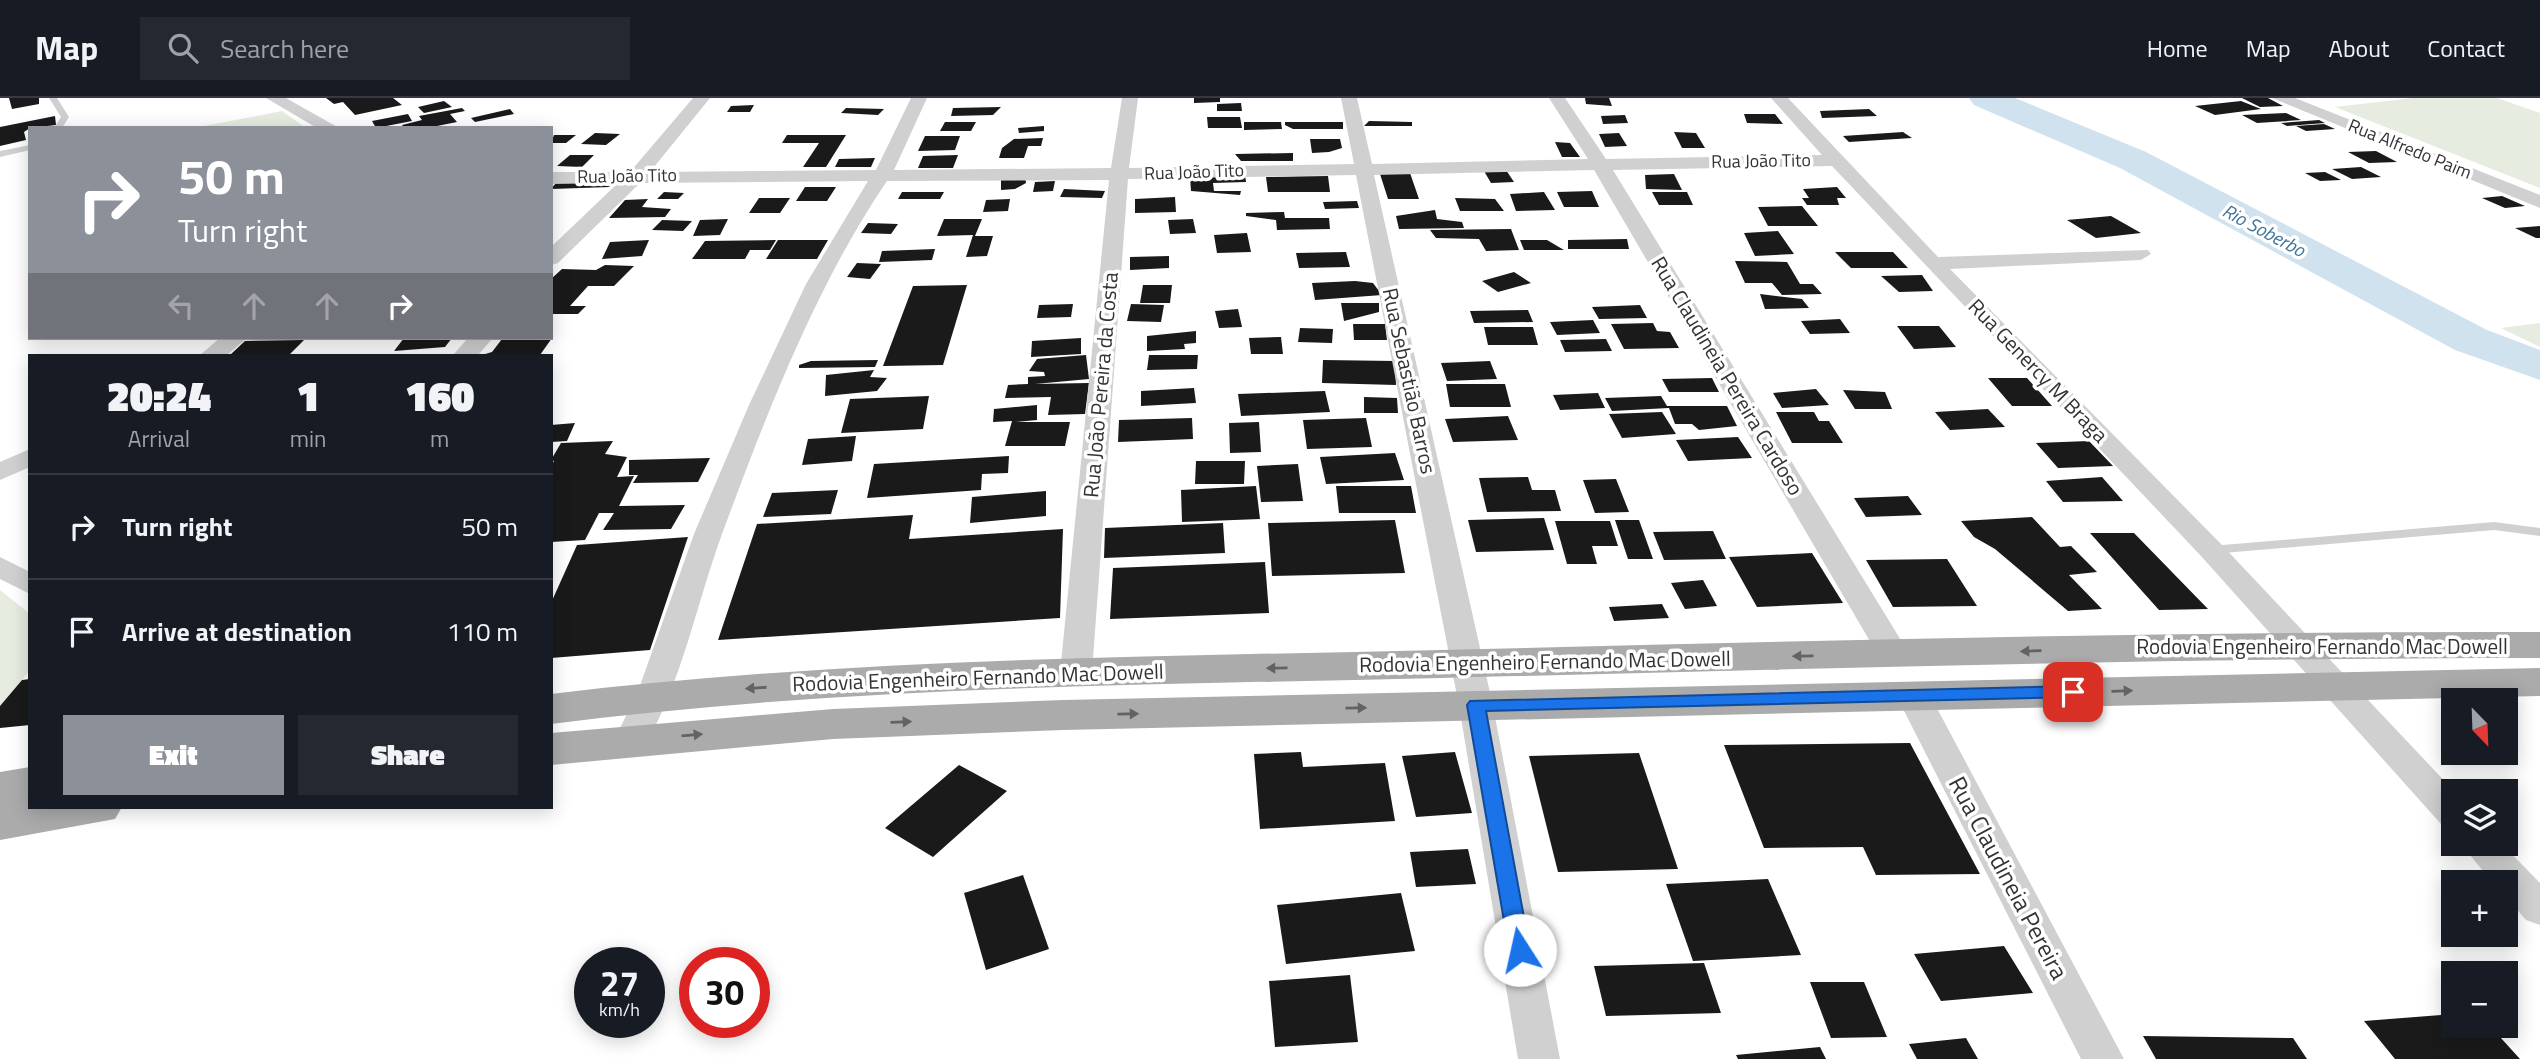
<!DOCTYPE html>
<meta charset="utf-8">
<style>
:root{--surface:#171b24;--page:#242831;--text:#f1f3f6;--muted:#9ea1a6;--line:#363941;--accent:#8c9099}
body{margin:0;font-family:"Titillium Web",sans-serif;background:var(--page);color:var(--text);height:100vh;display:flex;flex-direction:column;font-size:26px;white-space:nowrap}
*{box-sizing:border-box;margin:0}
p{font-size:23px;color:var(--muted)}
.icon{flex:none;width:38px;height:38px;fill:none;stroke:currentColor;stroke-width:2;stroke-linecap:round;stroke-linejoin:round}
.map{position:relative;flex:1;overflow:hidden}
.drawer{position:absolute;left:28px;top:256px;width:525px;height:455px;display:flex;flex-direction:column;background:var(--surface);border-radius:0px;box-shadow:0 4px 18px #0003}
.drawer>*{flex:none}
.top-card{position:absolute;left:28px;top:28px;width:525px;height:214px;border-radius:0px;box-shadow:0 4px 18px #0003;background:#8c9099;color:#fff;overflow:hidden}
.needle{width:46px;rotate:157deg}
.fabs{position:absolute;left:2441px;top:590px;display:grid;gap:14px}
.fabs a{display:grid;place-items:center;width:77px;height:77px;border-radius:0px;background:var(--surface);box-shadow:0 4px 18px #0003;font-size:35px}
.speed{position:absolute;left:574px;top:849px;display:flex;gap:14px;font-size:35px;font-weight:700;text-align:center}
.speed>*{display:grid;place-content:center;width:91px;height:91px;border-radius:50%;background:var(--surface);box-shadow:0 4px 18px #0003;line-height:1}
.speed small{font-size:18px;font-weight:400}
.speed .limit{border:10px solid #d22;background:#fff;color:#111}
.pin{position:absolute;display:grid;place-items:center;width:60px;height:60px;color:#fff;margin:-30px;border-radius:14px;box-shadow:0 4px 10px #0006}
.me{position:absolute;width:77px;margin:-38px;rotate:350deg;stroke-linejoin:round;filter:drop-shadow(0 0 5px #0008)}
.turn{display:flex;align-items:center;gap:24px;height:147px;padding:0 35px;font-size:32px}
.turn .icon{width:91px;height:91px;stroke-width:2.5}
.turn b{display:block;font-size:49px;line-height:60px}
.lanes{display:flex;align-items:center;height:66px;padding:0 35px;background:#0003;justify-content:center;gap:35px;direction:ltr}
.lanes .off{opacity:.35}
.eta{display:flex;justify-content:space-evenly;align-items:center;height:119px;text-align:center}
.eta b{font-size:42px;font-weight:800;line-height:49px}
.primary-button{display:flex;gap:14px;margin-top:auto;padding:14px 35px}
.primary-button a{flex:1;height:80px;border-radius:0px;background:var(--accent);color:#fff;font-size:28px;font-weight:800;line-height:80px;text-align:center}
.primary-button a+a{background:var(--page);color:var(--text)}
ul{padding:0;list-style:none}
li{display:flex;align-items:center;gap:21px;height:105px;padding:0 35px;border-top:2px solid var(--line)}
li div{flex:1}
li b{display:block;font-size:26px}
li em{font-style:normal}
header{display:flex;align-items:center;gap:42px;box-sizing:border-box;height:98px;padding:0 35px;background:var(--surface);border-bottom:2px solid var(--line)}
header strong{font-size:33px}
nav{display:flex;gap:38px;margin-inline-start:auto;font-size:24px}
.search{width:490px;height:63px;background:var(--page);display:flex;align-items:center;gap:18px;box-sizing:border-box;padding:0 24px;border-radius:0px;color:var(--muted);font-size:26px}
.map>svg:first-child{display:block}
</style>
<header>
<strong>Map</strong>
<div class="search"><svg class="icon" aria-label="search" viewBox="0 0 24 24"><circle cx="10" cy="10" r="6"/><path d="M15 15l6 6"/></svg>Search here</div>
<nav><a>Home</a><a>Map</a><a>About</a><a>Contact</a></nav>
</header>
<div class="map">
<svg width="2540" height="961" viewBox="0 0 2540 961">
<rect width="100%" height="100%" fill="#fff"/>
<path fill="#e6ecdf" d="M2413 0H2497L2540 15V90L2335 9Z
M282 13 306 30H194Z
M2540 225V249L2501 230Z
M0 492 30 516V572L0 608Z"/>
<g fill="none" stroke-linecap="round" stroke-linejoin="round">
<path fill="#cfe2ee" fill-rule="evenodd" d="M1969 0H2015L2146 54 2487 232 2540 252V282L2455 252 2120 70 1974 7Z"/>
</g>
<path fill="#1a1a1a" d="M9 0H39V6L12 11Z
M326 0H393L402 7 355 17 343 4 334 6Z
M1194 0H1220V4L1194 5Z
M1585 0H1609L1612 8 1586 6Z
M2242 0H2268L2283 8 2260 9Z
M444 3 452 9 424 15 418 9Z
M2241 3 2261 11 2215 17 2195 8Z
M1241 5 1242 13H1217V6Z
M754 7 750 14H727L731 8Z
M1001 9 993 17 951 18 953 10Z
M462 10 465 13 450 16 457 24 427 30H404L402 27 422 22 419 18Z
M846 10 884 11 878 17 841 15Z
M510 11 514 16 475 24 471 20Z
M1869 11 1877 18 1822 20 1820 13Z
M2286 15 2301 22 2257 25 2242 17Z
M408 16 412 23 376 30 372 23Z
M1744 16H1775L1783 26 1747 25Z
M1625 17 1628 25 1603 26 1601 18Z
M55 18 56 27 30 30 24 34 26 42 0 48V29Z
M1207 19H1240L1242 30H1208Z
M2319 22 2325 25 2287 28 2281 25Z
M1369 23 1412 24V28H1364Z
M945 24H976L971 33H940Z
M1244 24H1281L1282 31 1244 32Z
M1285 24H1343V31H1293L1285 27Z
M2324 26 2335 31 2306 33 2296 28Z
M1044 28V33L1019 35 1018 30Z
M1674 34 1696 35 1705 50H1682Z
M1903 34 1912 40 1849 44 1843 38Z
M595 35 620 36 606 47 581 46Z
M1619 35 1627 48 1605 49 1599 36Z
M554 37H576L566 45H551Z
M787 37H846L826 69H803L819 45H782Z
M925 38H960L955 52 918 53Z
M1043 40 1041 48H1028L1024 60H999L1002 50 1014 41Z
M1310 41H1340L1342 50 1329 54 1312 55Z
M1555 44 1570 45 1580 59H1562Z
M2376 53 2397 64 2369 65 2348 54Z
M1293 55V63H1241L1235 56Z
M570 57H594L582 69 557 68Z
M958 57 953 70H918L923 58Z
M875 60 871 69H835L839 61Z
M2361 69 2381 79 2352 81 2332 71Z
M1506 72 1514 84 1491 85 1484 73Z
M2325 74 2341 82 2320 83 2305 75Z
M1410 75 1419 101H1388L1380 76Z
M1674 76 1682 92 1646 91 1645 77Z
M1245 77 1246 84 1213 85 1214 93H1241L1240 97 1191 93 1190 79Z
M1025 78 1026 85 1015 91 1001 92V80Z
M1328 78 1330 94H1268L1266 79Z
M620 82 610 89 551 91 556 85Z
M1055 83 1053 93 1033 94 1035 84Z
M805 89H836L827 103H796Z
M1837 89 1846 100H1837L1839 107H1807L1802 100H1809L1803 91Z
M1064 91 1105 93 1102 100 1060 99Z
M1592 93 1599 109H1564L1557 94Z
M664 94 684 95 678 101H657Z
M902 94H944L940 101H898Z
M1544 94 1555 112 1516 113 1510 96Z
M1652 94H1687L1693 107H1659Z
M2502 98 2525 108 2505 110 2482 100Z
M1175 99 1176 114 1135 115V101Z
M759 100H790L780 115H749Z
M1455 100 1495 101 1504 113H1460Z
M648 101 642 109 671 111 665 119 609 120 625 102Z
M1010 101 1008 113 983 114 986 102Z
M1357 103 1359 110 1325 111 1323 104Z
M1802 108 1818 128H1768L1758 109Z
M1435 112 1437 121 1462 124 1464 130 1399 131 1396 118Z
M1284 114 1285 120H1329L1330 131 1277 132 1276 122 1246 118V115Z
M2111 118 2141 135 2096 140 2067 122Z
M728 121 720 137 693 138 700 122Z
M944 121H982L975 138H993L987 158 966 159 973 137 937 138Z
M1193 121 1196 135 1170 136 1168 122Z
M662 122 692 123 683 133 652 132Z
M868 125 898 126 891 136 861 135Z
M2540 128V140H2536L2515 130Z
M1511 131 1519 152 1486 153 1479 141 1436 140 1430 132Z
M1778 133 1794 156 1755 158 1744 135Z
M1247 135 1251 154 1217 155 1214 137Z
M1627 141 1629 151H1568V142Z
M649 142 642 158 602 161 610 144Z
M776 142 770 152H750L745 161H692L705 143Z
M778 142H828L817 161H766Z
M1520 142H1547L1564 152H1524Z
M935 151 932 162 879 164 882 153Z
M1346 154 1350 169 1299 170 1296 155Z
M1835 154H1893L1908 170H1851Z
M1169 158V170L1130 172V159Z
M1735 163 1787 164 1800 186H1813L1822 196 1782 197 1772 185H1745Z
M857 165 881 166 870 181 847 179Z
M605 167 634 168 614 188H588L570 208H586L578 216H551V181L562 171 596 172Z
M1514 174 1531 185 1498 194 1482 183Z
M1922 177 1933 193 1899 194 1881 178Z
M1355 183 1373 185 1382 197 1315 202 1312 185Z
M967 187 943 267 883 268 913 188Z
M1143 187H1172L1170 205H1140Z
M1760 196 1802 201 1809 210 1765 211Z
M1341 205H1379V214L1344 223Z
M1073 206 1071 219 1037 220 1039 207Z
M1131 206 1164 207 1161 224 1127 223Z
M1640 207 1647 220 1599 221 1592 209Z
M1238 211 1242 229 1219 230 1215 213Z
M1528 212 1533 224 1474 225 1470 213Z
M1840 221 1850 235 1810 236 1801 223Z
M1593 222 1600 235 1557 237 1550 224Z
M1653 225 1657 233 1670 234 1679 250 1624 251 1611 226Z
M1353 226H1385L1387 242H1354Z
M1897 228H1939L1956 249 1914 251Z
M1484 229H1533L1538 247H1488Z
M1300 230 1333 231 1332 245 1298 244Z
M1196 233V245L1184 246 1185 251 1147 253V238Z
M1281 239 1283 256H1251L1249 240Z
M404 240H452L445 249 394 253Z
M552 240 540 257H482L492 254 502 241Z
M1081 240V256L1031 259 1032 243Z
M1606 241 1612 253 1565 254 1560 242Z
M304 242 289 257H230L245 243Z
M1086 257 1089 281 1035 286 1089 285 1085 316 1048 317 1051 299 1005 300 1008 287 1028 286V279L1045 278 1044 274 1029 273 1037 261Z
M1149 257H1198L1197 271 1147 272Z
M878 262 875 269 799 270V267L811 263Z
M1323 262 1395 263 1396 287 1322 285Z
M1490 263 1497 281 1447 283 1441 265Z
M874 272 870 279 887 280 877 293 825 298 826 277Z
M1712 280 1719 294H1669L1662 281Z
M1988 280H2027L2052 308H2012Z
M1446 286H1505L1511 309H1450Z
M1194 290 1196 305 1141 308V293Z
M1816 291 1829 307 1782 310 1773 295Z
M1843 292 1885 294 1892 311H1855Z
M1325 293 1330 314 1241 318 1238 296Z
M1598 295 1605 310 1560 312 1553 297Z
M929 298 923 331 841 335 850 301Z
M1661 298 1667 308H1727L1737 328 1699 332 1692 326H1675L1669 310 1612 313 1605 300Z
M1364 299 1397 300 1398 315H1364Z
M1037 307V322L1015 324H1070L1065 348H1005L1012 323 993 324 994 311Z
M1988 311 2005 329 1950 332 1935 314Z
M1662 314 1676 336 1622 340 1609 316Z
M1776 314H1814L1819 323H1829L1843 345H1792Z
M1508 318 1518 342 1453 344 1445 321Z
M1192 320 1193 341 1118 344 1119 322Z
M1366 320 1372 349 1307 351 1303 322Z
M1259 324 1261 354 1230 355 1229 325Z
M575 325 567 343 551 344V327Z
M856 338 852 363 802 367 808 341Z
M1738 339 1752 360 1688 363 1676 342Z
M613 343 605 356 627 359 617 379 634 378 619 408 685 407 671 431 603 432 614 415H599L585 442 551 444V368L554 363 551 362 561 345Z
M2089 343 2113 368 2058 370 2036 345Z
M1395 355 1404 382 1326 386 1320 359Z
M1009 358 1008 375 982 376 981 392 867 400 874 366Z
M710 360 698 384 633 385 638 377H629V362Z
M1196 363H1245L1244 386H1195Z
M1298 366 1303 403 1261 404 1257 368Z
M1528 379 1532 392H1555L1561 413 1487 414 1479 380Z
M2102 379 2123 403 2063 404 2046 383Z
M1616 381 1629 414 1595 415 1583 382Z
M1256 388 1260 421 1182 424 1181 392Z
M1336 388H1411L1416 415H1339Z
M838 392 831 416 763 419 772 395Z
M1046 393V418L970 425 972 399Z
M1908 398 1922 417 1866 419 1854 400Z
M913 417 909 441 1063 431 1060 520 718 542 757 426Z
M2032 419 2060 449 2071 448 2097 474 2069 477 2102 511 2068 513 1995 451 1974 439 1961 423Z
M1544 420 1554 452 1476 454 1468 422Z
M1395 422 1405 475 1272 478 1268 425Z
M1615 422H1639L1653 461H1628Z
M1555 423H1610L1618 448H1592L1597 466H1567Z
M1223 425 1225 455 1104 460 1105 430Z
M1713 433 1726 461 1664 462 1653 434Z
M2090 435H2134L2208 511 2159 512Z
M688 439 650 552 551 560V505L577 447Z
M1812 455 1843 505 1757 509 1729 459Z
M1947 461 1977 508 1893 509 1866 462Z
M1265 464 1269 515 1110 521 1113 470Z
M1703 482 1717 508 1685 511 1671 485Z
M1662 506 1669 520 1614 523 1609 509Z
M30 581V627L0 630V608L22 582Z
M1910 645 1980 776 1876 777 1863 749 1764 750 1724 647Z
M1301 654 1303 669 1385 665 1395 723 1260 731 1254 656Z
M1455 654 1472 715 1416 719 1402 658Z
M1639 655 1678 771 1558 774 1529 658Z
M959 667 1007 693 933 759 885 730Z
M1468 751 1476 786 1416 789 1410 754Z
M1023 777 1049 851 986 872 964 795Z
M1768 781 1801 857 1693 863 1666 786Z
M1401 795 1415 853 1286 866 1277 807Z
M2004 848 2033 895 1941 903 1914 856Z
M1704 865 1721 915 1606 918 1594 868Z
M1350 877 1358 944 1275 949 1269 883Z
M1810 884H1864L1887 939 1831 940Z
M2454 916V928H2490L2520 961H2395L2364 923Z
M2143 938 2293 940 2307 961H2156Z
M1966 940 1978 961H1917L1909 946Z
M1820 949 1826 961H1738L1736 957Z"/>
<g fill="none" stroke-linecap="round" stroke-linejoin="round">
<path fill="#d0d0d0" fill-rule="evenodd" d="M49 0H57L69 19 62 30H54L61 19Z
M30 47V52L0 59V53Z
M2494 424 2540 430V438L2494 432 2211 456 2204 452 2211 448Z"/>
<path fill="#d0d0d0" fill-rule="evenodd" d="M266 0H286L339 30H317Z
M693 0H710L650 74 876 72 911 0H927L894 72 1111 70 1122 0H1138L1129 70 1354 66 1341 0H1357L1372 66 1588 61 1549 0H1565L1606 61 1822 57 1771 0H1788L1938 159 2148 152 2151 156 2141 162 1950 171 2221 446 2454 693V729L2441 726 2201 458 1832 68 1613 72 1910 557 1905 564 1894 567 1883 564 1878 557 1594 72 1374 77 1493 608 1560 961H1518L1459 608 1356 77 1128 81 1092 575 1087 583 1076 586 1065 583 1060 575 1109 82 887 83C816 187 766 317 722 436 696 507 682 585 643 651L631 654 619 651 614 642 637 596 694 436 749 307 806 186 868 83 640 85 558 165 551 167V149L618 85 551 86V74H630Z
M2272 0H2295L2540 97V110Z
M220 240H247L227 257H200Z
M468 240H493L478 257H453Z
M30 351V369L0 382V364Z
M0 459 30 474V496L0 481Z
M1914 588 1926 591 1931 599 2124 961H2081L1897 599 1902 591Z
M2461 746H2502L2540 785V827L2526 822 2506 799V784H2492Z"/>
<path fill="#ababab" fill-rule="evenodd" d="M2540 534V560C2173 560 1807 571 1440 580 1143 587 847 588 551 626V596C847 560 1143 559 1440 552 1807 543 2173 533 2540 534Z
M2540 570V598L1063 632 833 641 551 667V635L833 611 1063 602Z
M30 669V709H122L115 721 0 742V674Z"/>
</g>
<defs><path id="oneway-solid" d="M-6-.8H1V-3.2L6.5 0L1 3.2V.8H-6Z" transform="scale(1.75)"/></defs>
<g fill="#636363">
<use href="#oneway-solid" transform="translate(2031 553) rotate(178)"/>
<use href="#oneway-solid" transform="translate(1803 558) rotate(179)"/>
<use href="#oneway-solid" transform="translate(1277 570) rotate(179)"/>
<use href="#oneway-solid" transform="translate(756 590) rotate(176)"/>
<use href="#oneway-solid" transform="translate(2122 593) rotate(-2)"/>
<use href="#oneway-solid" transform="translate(1356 610) rotate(-1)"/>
<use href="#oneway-solid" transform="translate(1128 616) rotate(-1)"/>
<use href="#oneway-solid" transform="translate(901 624) rotate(-2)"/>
<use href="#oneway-solid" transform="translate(692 637) rotate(-5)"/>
</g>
<path fill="#1a73e8" stroke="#114b97" stroke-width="2" d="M2073 588 2079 590 2081 594 2079 599 1486 613 1530 852 1527 859 1520 861 1512 859 1509 852 1467 607 1470 603Z"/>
<g text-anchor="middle" stroke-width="7" stroke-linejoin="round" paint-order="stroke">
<g font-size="18" fill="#333" stroke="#fff">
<text transform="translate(2410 51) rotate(22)" y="6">Rua Alfredo Paim</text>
<text transform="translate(1761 63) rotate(-1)" y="6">Rua João Tito</text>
<text transform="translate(1194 74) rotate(-2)" y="6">Rua João Tito</text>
<text transform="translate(627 78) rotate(-1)" y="6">Rua João Tito</text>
</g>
<g font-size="19" font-style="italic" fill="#3f7597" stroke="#fff">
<text transform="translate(2264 132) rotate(28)" y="7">Rio Soberbo</text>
</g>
<g font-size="21" fill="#333" stroke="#fff">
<text transform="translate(2038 273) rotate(46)" y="7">Rua Genercy M Braga</text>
<text transform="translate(1727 278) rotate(59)" y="7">Rua Claudineia Pereira Cardoso</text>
<text transform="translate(1409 283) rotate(78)" y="7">Rua Sebastião Barros</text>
<text transform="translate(1101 287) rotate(-85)" y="7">Rua João Pereira da Costa</text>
<text x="2322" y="556">Rodovia Engenheiro Fernando Mac Dowell</text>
<text transform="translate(1545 564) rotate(-1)" y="7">Rodovia Engenheiro Fernando Mac Dowell</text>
<text transform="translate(978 580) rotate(-2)" y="7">Rodovia Engenheiro Fernando Mac Dowell</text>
</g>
<g font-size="24" fill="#333" stroke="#fff">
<text transform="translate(2008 780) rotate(62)" y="8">Rua Claudineia Pereira</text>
</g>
</g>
</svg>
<div class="fabs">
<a><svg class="needle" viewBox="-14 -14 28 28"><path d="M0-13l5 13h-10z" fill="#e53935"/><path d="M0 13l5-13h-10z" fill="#9ea1a6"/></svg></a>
<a><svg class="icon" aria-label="layers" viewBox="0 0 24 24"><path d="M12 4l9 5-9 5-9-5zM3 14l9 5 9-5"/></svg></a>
<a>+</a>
<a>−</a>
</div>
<div class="speed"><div>27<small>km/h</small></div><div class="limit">30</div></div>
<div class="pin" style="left:2073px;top:594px;background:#d93025"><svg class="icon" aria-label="arrive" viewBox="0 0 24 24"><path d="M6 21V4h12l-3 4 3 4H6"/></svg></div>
<svg class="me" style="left:1520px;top:852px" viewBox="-20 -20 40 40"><circle r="19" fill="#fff"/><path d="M0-13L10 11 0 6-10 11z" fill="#1a73e8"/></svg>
<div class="top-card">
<div class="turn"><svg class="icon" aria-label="right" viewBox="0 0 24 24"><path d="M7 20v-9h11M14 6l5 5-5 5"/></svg><div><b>50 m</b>Turn right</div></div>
<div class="lanes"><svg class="icon off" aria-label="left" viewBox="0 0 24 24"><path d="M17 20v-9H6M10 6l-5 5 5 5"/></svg><svg class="icon off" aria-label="ahead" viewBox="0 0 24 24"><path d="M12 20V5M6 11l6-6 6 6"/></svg><svg class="icon off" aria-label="ahead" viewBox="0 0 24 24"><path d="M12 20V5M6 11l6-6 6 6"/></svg><svg class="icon" aria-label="right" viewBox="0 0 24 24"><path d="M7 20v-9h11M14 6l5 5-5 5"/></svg></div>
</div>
<section class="drawer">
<div class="eta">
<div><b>20:24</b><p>Arrival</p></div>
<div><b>1</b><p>min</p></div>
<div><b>160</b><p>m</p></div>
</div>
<ul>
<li><svg class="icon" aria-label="right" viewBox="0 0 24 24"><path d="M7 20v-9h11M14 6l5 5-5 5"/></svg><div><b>Turn right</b></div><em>50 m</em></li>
<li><svg class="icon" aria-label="arrive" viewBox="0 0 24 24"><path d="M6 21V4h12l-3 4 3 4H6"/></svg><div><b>Arrive at destination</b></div><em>110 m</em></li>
</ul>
<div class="primary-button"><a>Exit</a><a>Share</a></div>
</section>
</div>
